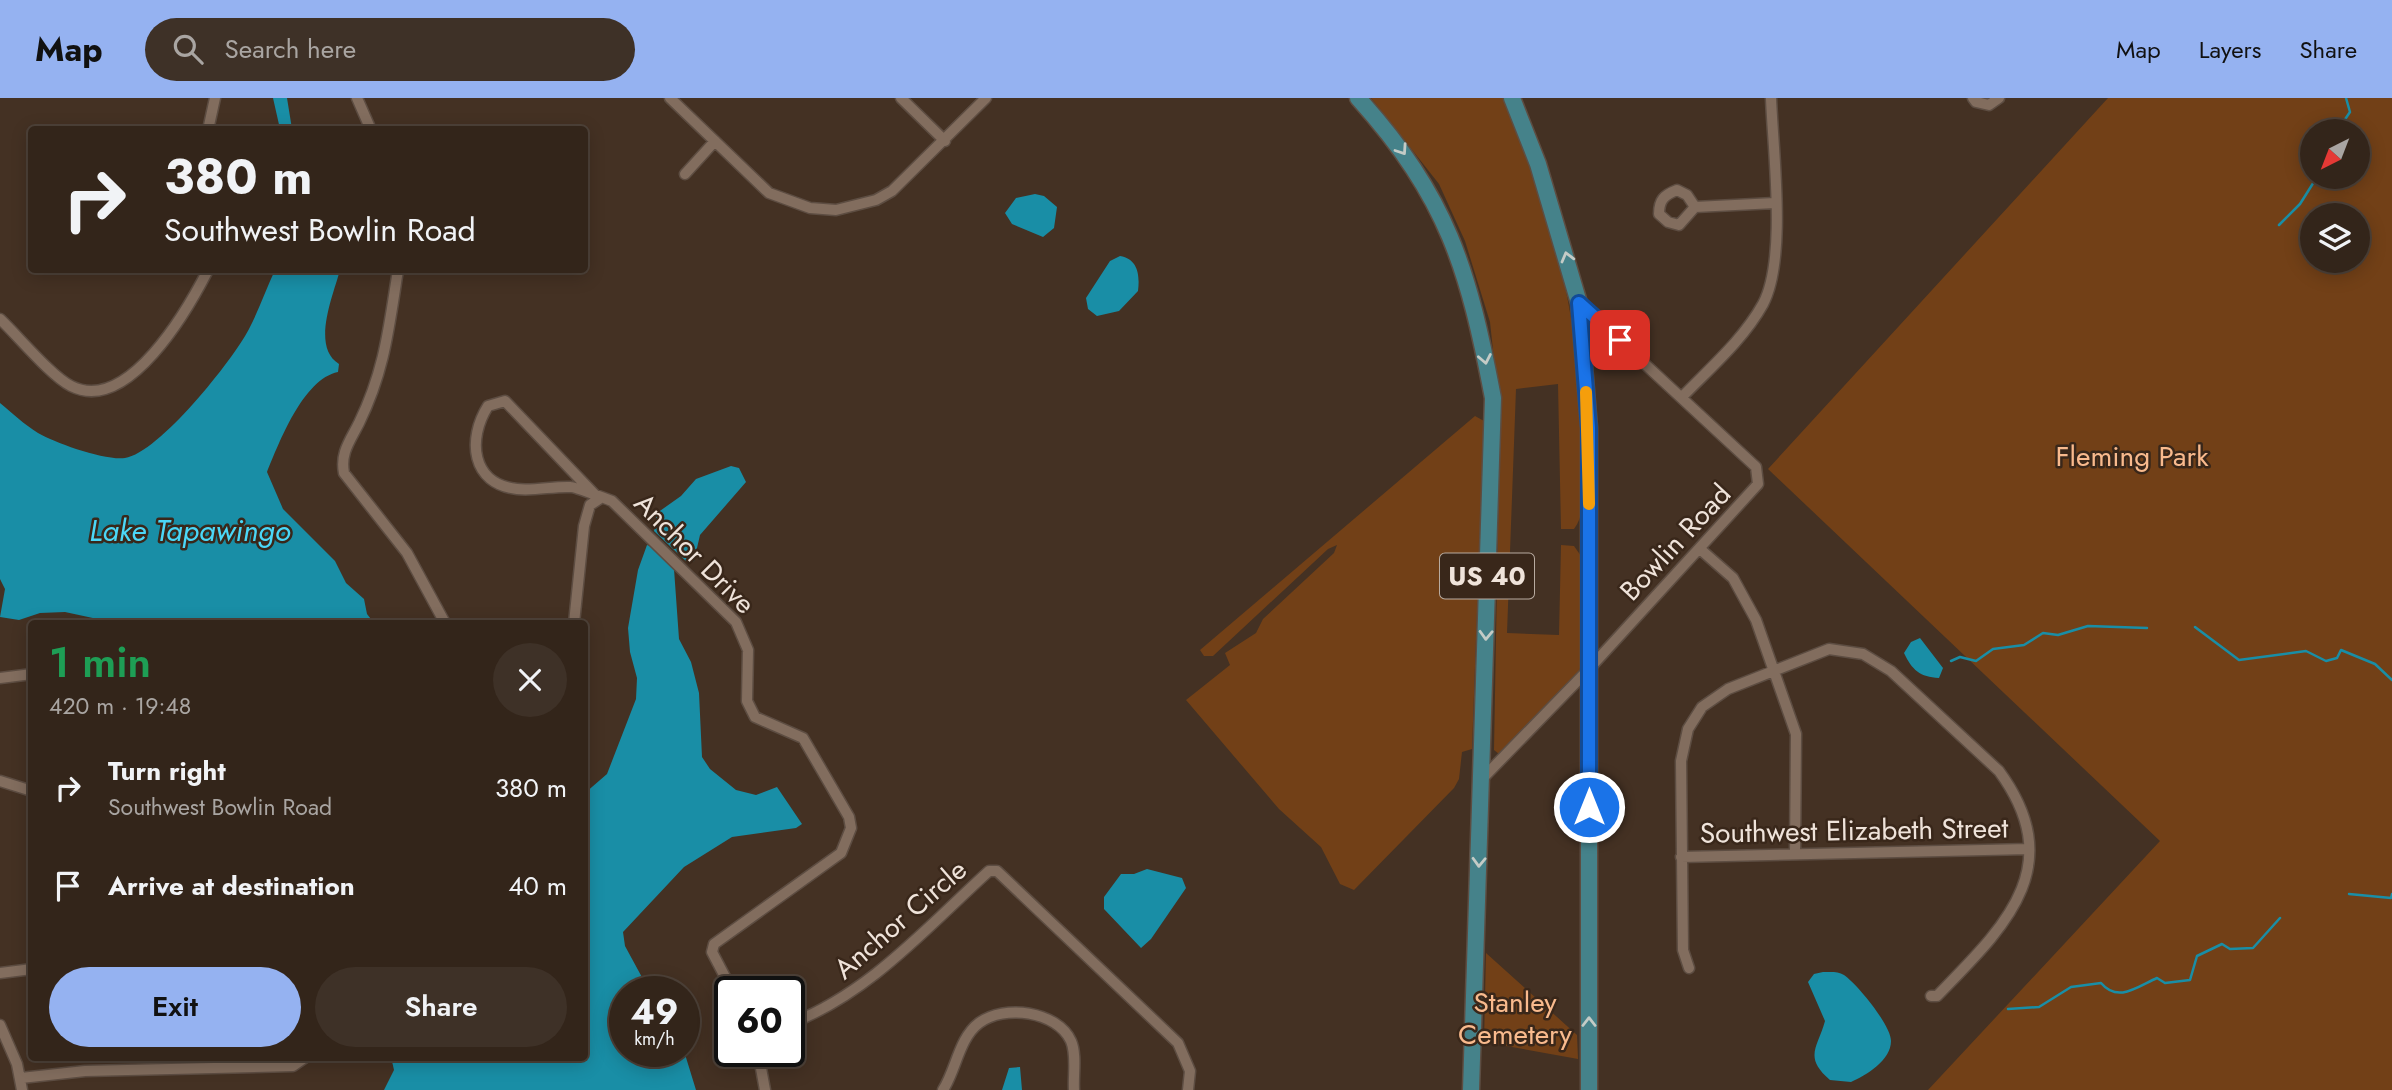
<!DOCTYPE html>
<meta charset="utf-8">
<style>
:root{--surface:#33251a;--page:#3e3127;--text:#f1f3f6;--muted:#a9a5a2;--line:#4e4239;--accent:#95b2f1}
body{margin:0;font-family:Jost,sans-serif;background:var(--page);color:var(--text);height:100vh;display:flex;flex-direction:column;font-size:26px;white-space:nowrap}
*{box-sizing:border-box;margin:0}
p{font-size:23px;color:var(--muted)}
.icon{flex:none;width:38px;height:38px;fill:none;stroke:currentColor;stroke-width:2;stroke-linecap:round;stroke-linejoin:round}
.map{position:relative;flex:1;overflow:hidden}
.sheet{position:absolute;left:28px;top:522px;width:560px;height:441px;display:flex;flex-direction:column;background:var(--surface);border-radius:7px;box-shadow:0 4px 18px #0003,0 0 0 2px var(--line)}
.sheet>*{flex:none}
.guide{position:absolute;left:28px;top:28px;width:560px;height:147px;border-radius:7px;box-shadow:0 4px 18px #0003,0 0 0 2px var(--line);background:#33251a;color:var(--text);overflow:hidden}
.needle{width:46px;rotate:222deg}
.controls{position:absolute;left:2300px;top:21px;display:grid;gap:14px}
.controls a{display:grid;place-items:center;width:70px;height:70px;border-radius:50%;background:var(--surface);box-shadow:0 4px 18px #0003,0 0 0 2px var(--line);font-size:35px}
.speed{position:absolute;left:609px;top:878px;display:flex;gap:14px;font-size:35px;font-weight:700;text-align:center}
.speed>*{display:grid;place-content:center;width:91px;height:91px;border-radius:50%;background:var(--surface);box-shadow:0 4px 18px #0003,0 0 0 2px var(--line);line-height:1}
.speed small{font-size:18px;font-weight:400}
.speed .limit{border:4px solid #111;border-radius:10px;background:#fff;color:#111}
.pin{position:absolute;display:grid;place-items:center;width:60px;height:60px;color:#fff;margin:-30px;border-radius:14px;box-shadow:0 4px 10px #0006}
.me{position:absolute;width:77px;margin:-38px;rotate:0deg;stroke-linejoin:round;filter:drop-shadow(0 0 5px #0008)}
.turn{display:flex;align-items:center;gap:24px;height:147px;padding:0 21px;font-size:32px}
.turn .icon{width:91px;height:91px;stroke-width:2.5}
.turn b{display:block;font-size:49px;line-height:60px}
.round{display:grid;place-items:center;flex:none;width:74px;height:74px;border-radius:37px;background:var(--page)}
.summary{display:flex;align-items:center;justify-content:space-between;height:119px;padding:0 21px}
h1{font-size:42px;font-weight:600;line-height:52px;color:#1e9e55}
.button{display:flex;gap:14px;margin-top:auto;padding:14px 21px}
.button a{flex:1;height:80px;border-radius:42px;background:var(--accent);color:#111;font-size:28px;font-weight:600;line-height:80px;text-align:center}
.button a+a{background:var(--page);color:var(--text)}
ul{padding:0;list-style:none}
li{display:flex;align-items:center;gap:21px;height:98px;padding:0 21px}
li div{flex:1}
li b{display:block;font-size:26px}
li em{font-style:normal}
header{display:flex;align-items:center;gap:42px;box-sizing:border-box;height:98px;padding:0 35px;background:var(--accent);color:#111}
header strong{font-size:33px}
nav{display:flex;gap:38px;margin-inline-start:auto;font-size:24px}
.search{width:490px;height:63px;background:var(--page);display:flex;align-items:center;gap:18px;box-sizing:border-box;padding:0 24px;border-radius:38px;color:var(--muted);font-size:26px}
.map>svg:first-child{display:block}
</style>
<header>
<strong>Map</strong>
<div class="search"><svg class="icon" aria-label="search" viewBox="0 0 24 24"><circle cx="10" cy="10" r="6"/><path d="M15 15l6 6"/></svg>Search here</div>
<nav><a>Map</a><a>Layers</a><a>Share</a></nav>
</header>
<div class="map">
<svg width="2392" height="992" viewBox="0 0 2392 992">
<rect width="100%" height="100%" fill="#443123"/>
<path fill="#724017" fill-rule="evenodd" d="M1371 0H1506C1555 118 1585 241 1582 369 1582 389 1587 414 1574 431H1561L1558 286 1516 291 1507 535 1559 537 1561 447 1574 448 1581 458 1583 563 1578 575 1499 656 1494 652 1500 317 1490 224 1465 143 1439 86Z
M2108 0H2392V992H1928L2160 743 1768 371ZM2357 33V79H2312V33ZM2357 117V163H2312V117Z
M1475 318 1484 323 1472 651 1462 654 1459 681 1454 690 1354 792 1340 786 1321 749 1279 711 1186 602 1230 567 1225 555 1256 535 1263 521 1334 455 1337 447 1328 451 1213 558H1204L1200 552Z
M1486 855 1577 937 1578 961 1484 944Z"/>
<path fill="#198ea6" d="M273 0H287L292 31H280Z
M1035 96 1044 98 1057 109 1054 130 1043 139 1012 126 1005 115 1016 100Z
M1120 158C1138 161 1140 177 1138 193L1119 213 1097 218 1088 211 1086 200 1110 163Z
M275 172H340C333 198 311 249 339 266L338 274C303 281 279 345 267 374L283 411 335 463 346 485 364 501 367 516 374 525H116L65 514 40 515 19 522 0 519 5 491 0 481V305C12 315 25 327 38 335 55 345 106 363 125 360 159 355 233 262 249 231 259 212 266 191 275 172Z
M731 368 739 370 746 384 700 437 694 463 688 465 654 433 657 415 681 398 696 381Z
M647 447 653 449 674 471 679 541 691 564 699 595 702 659 710 671 736 692 756 697 777 689 802 726 796 730 732 739 684 769 623 834 625 848 650 894H625V954L684 953 696 992H384L394 972 391 959H584L585 695 607 676 636 601 637 580 630 554 628 530 638 472Z
M1920 540 1943 570 1939 580C1920 579 1912 572 1904 555L1911 544Z
M1147 771 1182 780 1186 790 1151 841 1141 850 1104 811V799L1121 776H1134Z
M1823 874C1830 874 1838 873 1844 877 1857 886 1891 927 1891 943 1891 962 1867 977 1851 984L1830 982C1803 959 1818 949 1825 923L1808 884 1814 876Z
M1020 969 1022 992H1002L1009 970Z"/>
<g fill="none" stroke-linecap="round" stroke-linejoin="round">
<path stroke="#198ea6" stroke-width="2.5" d="M2337 33 2350 14 2346 0
M2279 127 2300 106 2317 79
M2195 529 2239 562 2306 553 2326 563 2337 560 2341 552 2375 566 2392 582
M1951 563 1960 559 1976 563 1993 551 2024 547 2043 535 2058 537 2088 528 2147 530
M2349 796 2391 800 2392 796
M2008 911 2039 909 2071 889 2101 885C2118 905 2137 889 2157 880L2165 885 2190 882 2197 858 2222 846 2230 851 2253 850 2280 820"/>
<defs>
<path id="street" d="M357 0 371 32
M670 0 769 95 810 110 836 112 876 102 892 93 986 0
M901 0 945 43
M1973 0 1976 4 1989 7 1999 0
M208 32 215 0
M685 76 715 43
M1695 109 1679 127 1668 124 1659 116C1659 102 1664 97 1677 92L1687 97 1695 109 1775 105
M398 172C389 228 385 272 359 325 350 343 340 355 344 375L407 455 445 525
M0 221C18 238 51 278 71 288 128 317 188 211 208 172
M1682 299C1710 270 1743 242 1763 206 1787 161 1773 54 1771 0
M599 401 505 303 488 308C467 341 471 386 517 391 535 393 554 388 571 389 575 389 607 401 612 403L736 524 748 552 747 603 755 619 803 640 849 719 851 730 841 755 714 846 712 854 733 894
M1700 451 1733 480 1756 522 1796 636 1795 756
M574 525 584 428 590 407 599 401
M0 580 32 576
M1482 681 1589 571 1758 386 1756 369 1579 205
M0 683 32 693
M1681 759 2028 751
M1689 870 1683 852 1681 663 1688 631 1702 609 1728 591 1829 551 1863 556 1891 573 1999 673C2070 770 2003 830 1937 898H1931
M0 875 32 871
M789 926C869 896 927 829 989 773H997L1178 945 1190 973 1188 992
M0 927 17 966 22 992
M758 954 765 992
M21 980 85 973 293 968 306 959
M943 992C956 972 959 940 979 925 1004 906 1057 913 1071 943 1077 957 1073 977 1074 992"/>
<path id="primary" d="M1358 0C1448 100 1468 170 1493 300L1471 992
M1512 0 1538 66 1579 205 1589 330V992"/>
</defs>
<use href="#street" stroke="#5d4d42" stroke-width="13"/>
<use href="#primary" stroke="#5d4d42" stroke-width="19"/>
<use href="#street" stroke="#826d5e" stroke-width="10"/>
<use href="#primary" stroke="#45828a" stroke-width="16"/>
</g>
<defs><path id="oneway-chevron" d="M-2-3.5L2.5 0L-2 3.5" fill="none" stroke-width="1.6" stroke-linecap="round" stroke-linejoin="round" transform="scale(1.75)"/></defs>
<g stroke="#c4cbc6">
<use href="#oneway-chevron" transform="translate(1402 52) rotate(56)"/>
<use href="#oneway-chevron" transform="translate(1567 159) rotate(-105)"/>
<use href="#oneway-chevron" transform="translate(1485 261) rotate(79)"/>
<use href="#oneway-chevron" transform="translate(1486 537) rotate(92)"/>
<use href="#oneway-chevron" transform="translate(1479 764) rotate(92)"/>
<use href="#oneway-chevron" transform="translate(1589 924) rotate(-90)"/>
</g>
<g fill="none" stroke-linecap="round" stroke-linejoin="round">
<defs>
<path id="route" d="M1589 709V330L1579 205 1620 242"/>
</defs>
<use href="#route" stroke="#114b97" stroke-width="18"/>
<use href="#route" stroke="#1a73e8" stroke-width="12"/>
<path stroke="#f59e0b" stroke-width="12" d="M1586 294 1589 406"/>
</g>
<g text-anchor="middle" stroke-width="5" stroke-linejoin="round" paint-order="stroke">
<rect fill="#39271a" stroke="#b8aba0" stroke-width="2" x="1440" y="455.5" width="94" height="45" rx="5"/>
<g font-size="26" font-weight="bold" fill="#efe3da">
<text x="1487" y="487">US 40</text>
</g>
<g font-size="28" fill="#f9ba8d" stroke="#39271a">
<text x="2132" y="368">Fleming Park</text>
<text x="1515" y="914">Stanley<tspan x="1515" dy="32">Cemetery</tspan></text>
</g>
<g font-size="28" fill="#efe3da" stroke="#39271a">
<text transform="translate(1675 444) rotate(-47)" y="10">Bowlin Road</text>
<text transform="translate(695 455) rotate(45)" y="10">Anchor Drive</text>
<text transform="translate(1854 732) rotate(-1)" y="10">Southwest Elizabeth Street</text>
<text transform="translate(900 821) rotate(-41)" y="10">Anchor Circle</text>
</g>
<g font-size="30" font-style="italic" fill="#4bd7f7" stroke="#39271a">
<text x="190" y="443">Lake Tapawingo</text>
</g>
</g>
</svg>
<div class="controls">
<a><svg class="needle" viewBox="-14 -14 28 28"><path d="M0-13l5 13h-10z" fill="#e53935"/><path d="M0 13l5-13h-10z" fill="#a9a5a2"/></svg></a>
<a><svg class="icon" aria-label="layers" viewBox="0 0 24 24"><path d="M12 4l9 5-9 5-9-5zM3 14l9 5 9-5"/></svg></a>
</div>
<div class="speed"><div>49<small>km/h</small></div><div class="limit">60</div></div>
<div class="pin" style="left:1620px;top:242px;background:#d93025"><svg class="icon" aria-label="arrive" viewBox="0 0 24 24"><path d="M6 21V4h12l-3 4 3 4H6"/></svg></div>
<svg class="me" style="left:1589px;top:709px" viewBox="-20 -20 40 40"><circle r="17" fill="#1a73e8" stroke="#fff" stroke-width="3"/><path d="M0-11L8 9 0 5-8 9z" fill="#fff"/></svg>
<div class="guide">
<div class="turn"><svg class="icon" aria-label="right" viewBox="0 0 24 24"><path d="M7 20v-9h11M14 6l5 5-5 5"/></svg><div><b>380 m</b>Southwest Bowlin Road</div></div>
</div>
<section class="sheet">
<div class="summary"><div><h1>1 min</h1><p>420 m · 19:48</p></div><a class="round"><svg class="icon" aria-label="close" viewBox="0 0 24 24"><path d="M6 6l12 12M18 6L6 18"/></svg></a></div>
<ul>
<li><svg class="icon" aria-label="right" viewBox="0 0 24 24"><path d="M7 20v-9h11M14 6l5 5-5 5"/></svg><div><b>Turn right</b><p>Southwest Bowlin Road</p></div><em>380 m</em></li>
<li><svg class="icon" aria-label="arrive" viewBox="0 0 24 24"><path d="M6 21V4h12l-3 4 3 4H6"/></svg><div><b>Arrive at destination</b></div><em>40 m</em></li>
</ul>
<div class="button"><a>Exit</a><a>Share</a></div>
</section>
</div>
